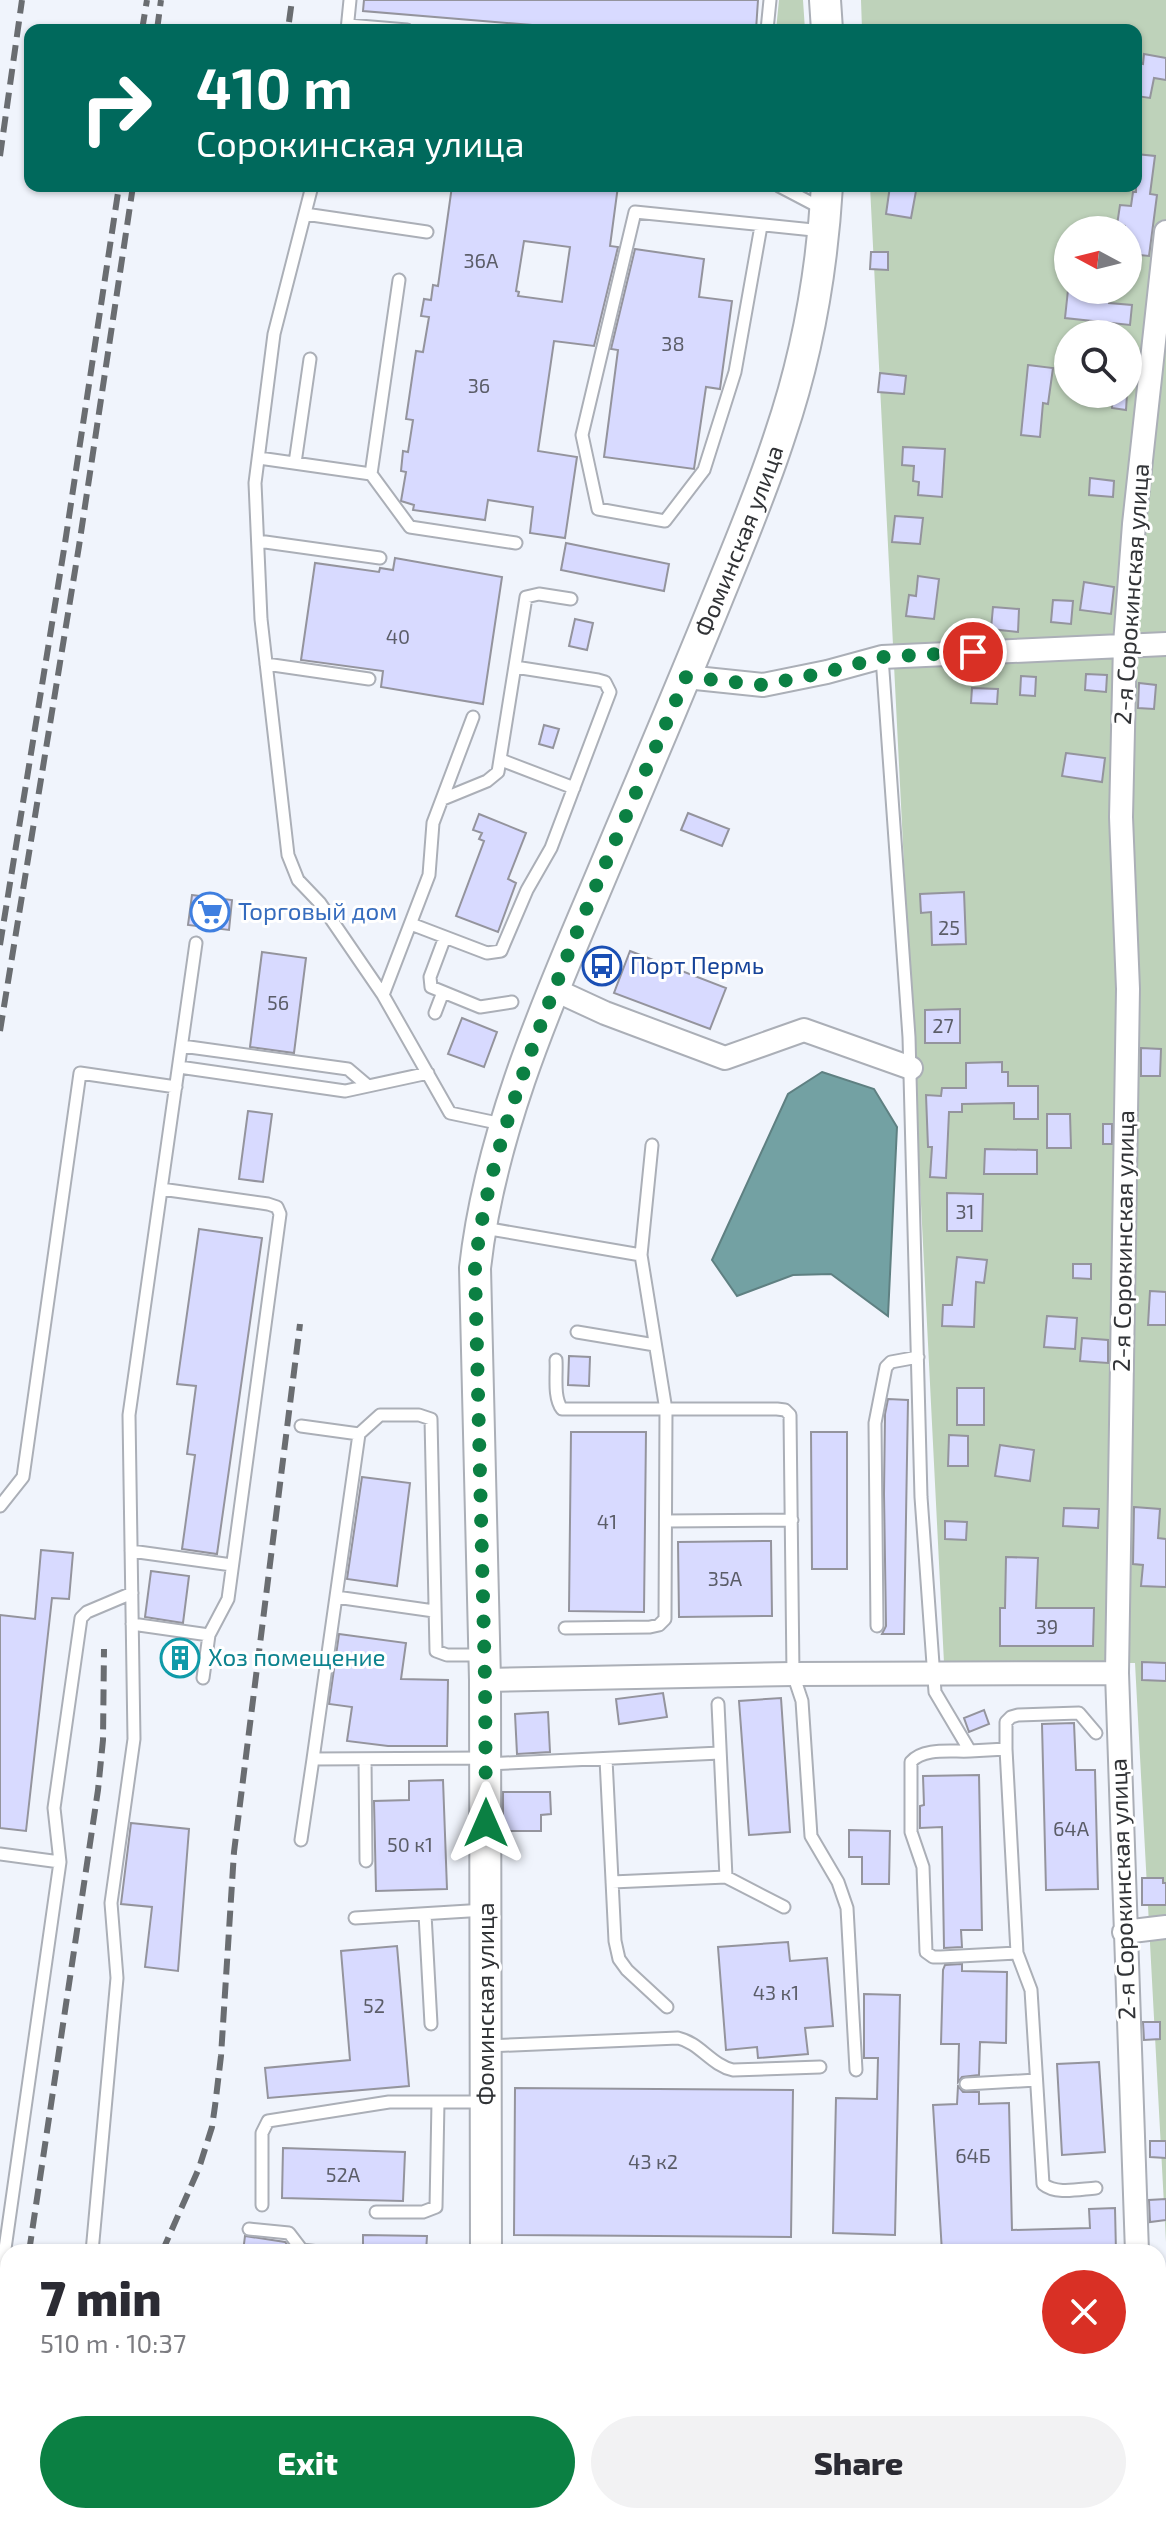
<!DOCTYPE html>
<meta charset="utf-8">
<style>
:root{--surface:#fff;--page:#f2f2f3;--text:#2b2b33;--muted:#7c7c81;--accent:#0b8043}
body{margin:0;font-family:"Exo 2",sans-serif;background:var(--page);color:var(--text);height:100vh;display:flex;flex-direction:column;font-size:30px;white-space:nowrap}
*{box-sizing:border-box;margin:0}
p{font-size:26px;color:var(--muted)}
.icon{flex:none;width:44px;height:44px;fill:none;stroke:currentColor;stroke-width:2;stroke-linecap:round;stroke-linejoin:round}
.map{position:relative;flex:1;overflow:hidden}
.drawer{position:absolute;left:0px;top:2244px;width:1166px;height:280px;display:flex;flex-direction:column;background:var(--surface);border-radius:24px 24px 0 0;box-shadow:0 2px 6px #0004}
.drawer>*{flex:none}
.top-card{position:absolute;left:24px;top:24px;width:1118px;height:168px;border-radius:16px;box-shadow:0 2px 6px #0004;background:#00695c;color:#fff;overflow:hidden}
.needle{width:52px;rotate:277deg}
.tools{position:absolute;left:1054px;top:216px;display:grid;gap:16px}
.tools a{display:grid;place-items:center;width:88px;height:88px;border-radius:50%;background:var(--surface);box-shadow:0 2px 6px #0004;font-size:40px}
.pin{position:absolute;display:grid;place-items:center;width:68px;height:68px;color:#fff;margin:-34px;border:4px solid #fff;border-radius:50%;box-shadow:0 2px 8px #0007}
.me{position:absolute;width:88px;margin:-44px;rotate:0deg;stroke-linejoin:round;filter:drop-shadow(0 0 6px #0008)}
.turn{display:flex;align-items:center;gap:28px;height:168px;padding:0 40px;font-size:36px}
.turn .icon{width:104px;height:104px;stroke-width:2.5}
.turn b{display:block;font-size:56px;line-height:68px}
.round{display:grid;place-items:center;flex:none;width:84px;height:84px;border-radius:42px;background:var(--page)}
.head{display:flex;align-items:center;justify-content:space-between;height:136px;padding:0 40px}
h1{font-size:48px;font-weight:800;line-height:60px}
.action{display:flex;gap:16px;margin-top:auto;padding:16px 40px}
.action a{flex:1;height:92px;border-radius:48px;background:var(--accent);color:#fff;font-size:32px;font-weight:800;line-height:92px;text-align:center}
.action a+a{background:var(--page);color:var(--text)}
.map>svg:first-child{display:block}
</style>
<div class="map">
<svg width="1166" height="2524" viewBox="0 0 1166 2524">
<rect width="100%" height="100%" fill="#f0f4fc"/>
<path fill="#bed2ba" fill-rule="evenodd" d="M779 0H803L805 30H776Z
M861 0H1166V2242L1135 1663H944L870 186H1136V30H862ZM1068 230H1128V290H1068ZM1068 334H1128V394H1068Z"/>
<path fill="#73a1a3" stroke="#5f8082" stroke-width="2" d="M822 1072 874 1089 897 1127 888 1316 831 1274 793 1275 737 1296 712 1260 788 1094Z"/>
<path fill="#d8daff" stroke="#94949d" stroke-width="2" fill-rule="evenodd" d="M364 0H758L756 30H593L363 11Z
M1144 54 1166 58V80L1154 78 1150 98 1136 96V70L1138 63 1143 64Z
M1136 154 1155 156 1150 194 1157 195 1149 256 1130 254 1128 230H1125V226L1117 225 1120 205 1131 206 1133 192H1136Z
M452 186H618L610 246 618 247 594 346 554 341 538 451 577 457 565 538 530 533 533 507 488 500 485 520 413 510 414 505 401 501 406 472 401 471 403 451 408 452 413 420 406 419 416 351 423 352 429 317 421 316 424 299 431 300 433 285 438 286ZM524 241 570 247 562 302 518 296 519 292 516 291Z
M890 186 916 191 911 218 886 214Z
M635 249 704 259 699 297 732 301 720 389 706 387 694 469 604 457 618 350 611 349Z
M871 252H888V270L870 269Z
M1068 290H1110L1109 303 1132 305 1130 325 1065 318Z
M1028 365 1053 368 1048 404 1043 403 1040 437 1021 435Z
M880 373 906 376 904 394 878 392Z
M1113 394H1127L1126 410 1112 408Z
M903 447 945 449 942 497 918 495 919 482 913 481 914 466 902 465Z
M1090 478 1114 481 1113 497 1089 495Z
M895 516 923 518 920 544 892 542Z
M566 543 669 564 664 591 561 570Z
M395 558 502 577 483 704 381 687 383 671 301 660 315 563 379 572 380 568 393 570Z
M918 576 939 579 934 619 906 616 909 595 916 596Z
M1084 582 1114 587 1111 614 1080 610Z
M1053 600 1073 601 1071 624 1051 622Z
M993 607 1019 609 1018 632 991 629Z
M575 619 593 623 587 650 569 646Z
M1086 674 1107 675 1106 692 1085 690Z
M1021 676 1036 677 1035 696 1020 695Z
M1139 683 1156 685 1154 709 1138 708Z
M972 688 998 689 997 704 971 703Z
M544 725 559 729 553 748 539 744Z
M1066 753 1105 758 1102 782 1062 776Z
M688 813 729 829 722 846 681 830Z
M479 814 526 833 508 879 516 883 498 932 456 916 484 841 479 839 482 833 473 830Z
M964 892 966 944 932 945 931 912 921 913 920 894Z
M192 895 232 900 229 930 188 925Z
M630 951 726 988 710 1029 614 993Z
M262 952 306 958 294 1053 250 1047Z
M960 1009V1043H925V1010Z
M462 1018 497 1032 484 1067 448 1054Z
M1141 1048 1161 1049 1160 1076H1141Z
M1002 1062V1072H1008V1086H1038V1119H1014V1103L962 1104V1112H949L946 1178 930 1177 932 1147H928L926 1095 941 1096 942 1088H966V1063Z
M248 1111 272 1114 263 1182 239 1179Z
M1047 1114H1070L1071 1148H1047Z
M1103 1124H1112V1144H1103Z
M985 1149 1037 1150V1174H984Z
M947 1193 983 1194 982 1231H947Z
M199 1229 262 1238 217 1554 182 1549 195 1455 187 1454 196 1386 177 1384Z
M957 1257 987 1260 984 1283 976 1282 974 1327 942 1326 943 1305H952Z
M1073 1264H1091V1279L1073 1278Z
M1150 1291 1166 1292V1325H1148Z
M1047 1316 1077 1318 1075 1349 1044 1347Z
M1082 1338 1108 1340V1363L1080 1361Z
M569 1356 590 1357 589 1386 568 1385Z
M957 1388H984V1425H957Z
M888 1399 908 1400 904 1634H882L886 1626 884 1494 885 1414Z
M571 1432H646L644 1612 569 1611Z
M811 1432H847V1569H812Z
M949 1435 968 1436V1466H948Z
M1000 1445 1034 1450 1030 1481 995 1476Z
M362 1477 410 1483 397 1586 347 1579Z
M1134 1507 1160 1509 1158 1538 1166 1539V1587L1141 1586 1143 1565 1133 1564Z
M1064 1508 1099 1509 1098 1528 1063 1526Z
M945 1521 967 1522 966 1540 945 1539Z
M771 1541 772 1616 679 1617 678 1542Z
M41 1550 73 1553 69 1599 52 1598 26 1831 0 1828V1615L35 1619Z
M1006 1557 1038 1558 1036 1608H1094L1093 1646H1000V1608H1005Z
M151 1571 189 1576 183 1623 145 1617Z
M339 1634 406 1643 401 1679 448 1680 447 1746H388L347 1741 352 1707 329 1704Z
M167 1648 196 1650 194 1669 164 1667Z
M1142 1662 1166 1663V1681L1142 1680Z
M663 1693 667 1717 619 1724 616 1699Z
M781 1698 790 1832 749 1835 739 1701Z
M984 1710 989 1724 969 1732 964 1718Z
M548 1712 550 1752 517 1754 515 1714Z
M1074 1723 1076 1770H1095L1098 1889 1046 1890 1042 1724Z
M979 1775 982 1930H961L962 1947 944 1948 942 1827 920 1828V1806L924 1805 923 1776Z
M443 1780 447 1889 376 1891 374 1801 409 1800V1781Z
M503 1792H550L551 1814 541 1815V1831H503Z
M131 1823 189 1829 178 1971 145 1967 152 1907 121 1904Z
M849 1830 890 1831 889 1884H862V1857H849Z
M1142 1878H1163V1883H1166V1905H1142Z
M788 1942 790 1961 827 1958 833 2026 805 2028 808 2054 758 2058 757 2047 726 2050 718 1947Z
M397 1946 409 2086 268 2098 265 2068 350 2060 341 1951Z
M962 1964V1971L1007 1972 1006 2043 980 2042 979 2075 962 2077 958 2082 959 2044H941L943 1970 945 1965Z
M864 1994 900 1995 895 2235 833 2233 836 2098 877 2099 878 2058H864Z
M1143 2022H1160V2039L1144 2040Z
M1099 2062 1105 2152 1062 2155 1057 2064Z
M958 2086 963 2092H979V2104L1009 2103 1012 2230 1090 2228 1089 2209 1115 2208 1116 2252H942L933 2105 957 2104Z
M515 2088 793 2090 791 2237 514 2235Z
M1150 2141H1166V2158L1150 2157Z
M283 2148 405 2152 403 2201 282 2198Z
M1166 2199V2220L1150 2222 1149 2200Z
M363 2235 427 2236 426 2252H363Z
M245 2236 285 2242 293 2252H243Z"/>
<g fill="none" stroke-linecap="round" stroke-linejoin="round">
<defs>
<path id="lane" d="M348 25 407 30
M347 30 350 0
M767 30 770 0
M312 186 274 334 255 483 261 619 288 855 298 880 320 903 383 995 450 1113 502 1124
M779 186 821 208
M305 214 427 232
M761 226 735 372 704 470 665 521 598 509 582 435 635 212 823 231
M259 458 371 474 399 280
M295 463 310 359
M371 474 410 527 516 543
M258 541 380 558
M882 657 909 1037 921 1497 935 1692 970 1751 1006 1749V1722L1011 1717 1018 1715 1079 1713 1096 1733
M266 664 369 679
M501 760 574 788
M443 799 487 781 498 772 526 597 539 594 571 599
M411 924 487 953 501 951 527 890 551 848 610 692 605 682 598 680 515 667
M445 937 430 977 431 987 480 1007 512 1002
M383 995 429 875 433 823 473 717
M435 1013 443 992
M182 1046 348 1069 368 1086
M179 1067 345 1091 428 1073
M161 1189 268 1204 277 1207 280 1214 228 1599 209 1635 203 1678
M484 1228 641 1255 666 1410 665 1619 659 1625 650 1627 565 1628
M641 1255 652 1145
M577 1332 655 1345
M556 1360C557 1375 553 1397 562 1409H777L785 1410 790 1415 793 1674 802 1701 811 1836 838 1882 847 1908 856 2070
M301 1426 359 1434 313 1759 485 1758
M359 1434 380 1415H419L431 1419 436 1651 447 1655H484
M0 1506 23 1477 80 1073 176 1087
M666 1521 792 1520
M131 1551 232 1565
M336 1597 434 1611
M132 1624 209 1635
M877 1626 875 1423 886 1367 891 1362 918 1357
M718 1704 726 1877
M1006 1749 1017 1953 1031 1990 1043 2184C1056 2195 1080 2189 1096 2188
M970 1751C953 1752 923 1747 911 1762V1832L923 1867 926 1952 933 1957H941L1017 1953
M365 1759 366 1861
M606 1759 615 1941 619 1959 627 1970 667 2007
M486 1764 720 1753
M301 1840 313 1759
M0 1854 60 1862 0 2284
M60 1862 54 1808 81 1618 87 1612 132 1593
M612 1882 726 1877 784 1907
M425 1914 431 2024
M355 1918 485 1910
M487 2046 678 2038C700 2043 711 2065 733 2070L820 2067
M966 2084 1036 2080
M262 2205V2133L268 2121 389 2102H438
M376 2212H423L436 2207 438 2102H486
M249 2229 289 2233 302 2250 319 2252
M92 2252 117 1978 111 1903 134 1739 129 1415 196 943
M382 2516 394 2524
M64 2524 66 2516
M132 2524 133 2516
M286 2524 288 2516"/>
<path id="street" d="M686 677 763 685 827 672 882 657 1166 644
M553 989 605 1013 725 1058 804 1030 911 1068
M485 1680 793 1674 1117 1673
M1124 1932 1166 1927
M1137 2252 1117 1673 1128 989 1121 817 1125 644 1134 524 1166 232
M1147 2516V2524"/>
<g id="secondary">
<path d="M825 0 827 30"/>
<path id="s1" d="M486 2252 485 1680 475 1268C489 1141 541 1017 591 900 633 800 676 700 717 599 739 545 762 491 780 435 807 356 822 270 827 186"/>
<path d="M478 2524V2516"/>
</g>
</defs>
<use href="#lane" stroke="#abafb7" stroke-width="15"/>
<use href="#street" stroke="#abafb7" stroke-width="26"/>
<use href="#secondary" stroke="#abafb7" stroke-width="34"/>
<use href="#lane" stroke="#fff" stroke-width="11"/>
<use href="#street" stroke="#fff" stroke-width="22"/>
<use href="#secondary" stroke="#fff" stroke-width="30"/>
<path stroke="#6a6d71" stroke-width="6" stroke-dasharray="16 8" stroke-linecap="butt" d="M289 22 292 0
M142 30 147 0
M157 30 161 0
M0 156 22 0
M0 945 65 543 119 186
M0 1031 79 546 133 186
M29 2252 98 1790 103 1740 104 1649
M162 2252 199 2168 212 2127 215 2106 221 2056 234 1852 300 1324
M96 2524 98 2516"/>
</g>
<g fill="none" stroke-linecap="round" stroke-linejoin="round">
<path stroke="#0b8043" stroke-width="14" stroke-dasharray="0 25.2" d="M486 1823 485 1680 475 1268C483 1192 507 1118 533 1046 578 921 634 799 686 677L763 685 827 672 882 657 973 652"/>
</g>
<defs>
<symbol id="supermarket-ring" viewBox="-11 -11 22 22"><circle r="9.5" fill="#fff" stroke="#3f7fe0" stroke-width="1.5"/><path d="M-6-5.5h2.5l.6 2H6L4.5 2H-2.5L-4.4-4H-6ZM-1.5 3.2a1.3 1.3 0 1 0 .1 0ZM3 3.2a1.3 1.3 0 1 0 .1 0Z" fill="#3f7fe0"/></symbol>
<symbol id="bus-ring" viewBox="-11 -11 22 22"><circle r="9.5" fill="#fff" stroke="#1a4fb4" stroke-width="1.5"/><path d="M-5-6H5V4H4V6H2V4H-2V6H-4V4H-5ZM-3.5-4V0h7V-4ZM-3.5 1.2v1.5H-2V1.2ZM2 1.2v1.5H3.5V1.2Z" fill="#1a4fb4"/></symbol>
<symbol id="building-ring" viewBox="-11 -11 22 22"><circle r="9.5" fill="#fff" stroke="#0f9aa8" stroke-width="1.5"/><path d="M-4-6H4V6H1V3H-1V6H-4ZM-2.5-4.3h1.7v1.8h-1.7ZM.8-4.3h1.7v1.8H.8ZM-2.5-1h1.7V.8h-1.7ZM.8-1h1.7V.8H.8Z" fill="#0f9aa8"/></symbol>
</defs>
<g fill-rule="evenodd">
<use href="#supermarket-ring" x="188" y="890" width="44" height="44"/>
<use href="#bus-ring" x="580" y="944" width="44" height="44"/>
<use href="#building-ring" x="158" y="1636" width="44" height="44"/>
</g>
<g text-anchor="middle" stroke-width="6" stroke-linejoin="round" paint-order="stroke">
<g font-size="20" fill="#5b5d68">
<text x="481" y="268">36А</text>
<text x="673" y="351">38</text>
<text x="479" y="393">36</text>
<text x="398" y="644">40</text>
<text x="949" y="935">25</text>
<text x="278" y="1010">56</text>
<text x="943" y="1033">27</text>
<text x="965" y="1219">31</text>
<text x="607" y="1529">41</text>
<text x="725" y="1586">35А</text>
<text x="1047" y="1634">39</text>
<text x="1071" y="1836">64А</text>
<text x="410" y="1852">50 к1</text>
<text x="776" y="2000">43 к1</text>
<text x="374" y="2013">52</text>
<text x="973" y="2163">64Б</text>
<text x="653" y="2169">43 к2</text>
<text x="343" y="2182">52А</text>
</g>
<g font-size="24" fill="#313336" stroke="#fff">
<text dy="8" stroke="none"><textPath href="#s1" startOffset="1760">Фоминская улица</textPath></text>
<text transform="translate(1132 594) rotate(-86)" y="8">2-я Сорокинская улица</text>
<text transform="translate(1124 1241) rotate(-89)" y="8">2-я Сорокинская улица</text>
<text transform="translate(1123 1889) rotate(-92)" y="8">2-я Сорокинская улица</text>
<text transform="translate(486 2004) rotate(-90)" y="8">Фоминская улица</text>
</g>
<g font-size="24" fill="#366cbe" stroke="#fff" text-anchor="start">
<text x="238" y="920">Торговый дом</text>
</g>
<g font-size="24" fill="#164399" stroke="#fff" text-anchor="start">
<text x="630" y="974">Порт Пермь</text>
</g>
<g font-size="24" fill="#0d838f" stroke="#fff" text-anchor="start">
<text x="208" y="1666">Хоз помещение</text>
</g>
</g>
</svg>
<div class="tools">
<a><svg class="needle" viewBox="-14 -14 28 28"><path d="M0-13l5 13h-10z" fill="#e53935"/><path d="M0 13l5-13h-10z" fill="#7c7c81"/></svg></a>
<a><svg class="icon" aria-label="search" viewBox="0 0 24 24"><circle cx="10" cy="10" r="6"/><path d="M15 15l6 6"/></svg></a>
</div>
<div class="pin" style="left:973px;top:652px;background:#d93025"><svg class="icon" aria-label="arrive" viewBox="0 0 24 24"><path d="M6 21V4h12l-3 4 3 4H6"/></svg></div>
<svg class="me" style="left:486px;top:1823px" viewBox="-20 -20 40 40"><path d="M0-17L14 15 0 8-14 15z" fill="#0b8043" stroke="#fff" stroke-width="4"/></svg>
<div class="top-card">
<div class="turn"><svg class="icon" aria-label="right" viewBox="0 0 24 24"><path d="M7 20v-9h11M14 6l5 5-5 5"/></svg><div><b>410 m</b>Сорокинская улица</div></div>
</div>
<section class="drawer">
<div class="head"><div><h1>7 min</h1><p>510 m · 10:37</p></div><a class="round" style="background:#d93025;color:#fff"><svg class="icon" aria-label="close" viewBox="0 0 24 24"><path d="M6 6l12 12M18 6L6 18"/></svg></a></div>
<div class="action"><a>Exit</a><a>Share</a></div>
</section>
</div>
